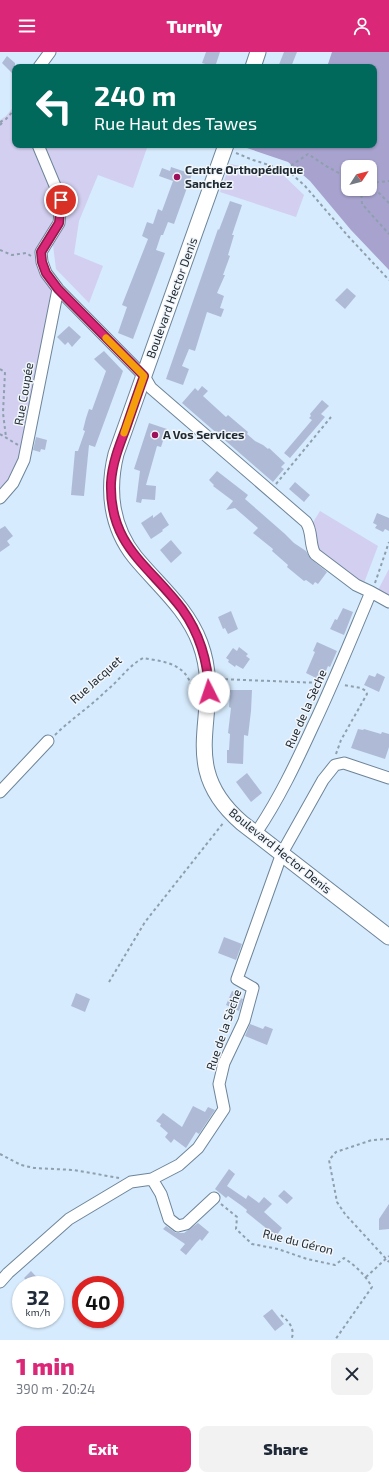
<!DOCTYPE html>
<meta charset="utf-8">
<style>
:root{--surface:#fff;--page:#f2f2f3;--text:#1f2937;--muted:#747a83;--accent:#db2777}
body{margin:0;font-family:"Exo 2",sans-serif;background:var(--page);color:var(--text);height:100vh;display:flex;flex-direction:column;font-size:15px;white-space:nowrap}
*{box-sizing:border-box;margin:0}
p{font-size:13px;color:var(--muted)}
.icon{flex:none;width:22px;height:22px;fill:none;stroke:currentColor;stroke-width:2;stroke-linecap:round;stroke-linejoin:round}
.map{position:relative;height:1288px;overflow:hidden}
.details{display:flex;flex-direction:column;background:var(--surface);flex:1}
.details>*{flex:none}
.guide{position:absolute;left:12px;top:12px;width:365px;height:84px;border-radius:8px;box-shadow:0 1px 3px #0004;background:#00695c;color:#fff;overflow:hidden}
.needle{width:26px;rotate:54deg}
.fabs{position:absolute;left:341px;top:108px;display:grid;gap:8px}
.fabs a{display:grid;place-items:center;width:36px;height:36px;border-radius:8px;background:var(--surface);box-shadow:0 1px 3px #0004;font-size:20px}
.speed{position:absolute;left:12px;top:1224px;display:flex;gap:8px;font-size:20px;font-weight:700;text-align:center}
.speed>*{display:grid;place-content:center;width:52px;height:52px;border-radius:50%;background:var(--surface);box-shadow:0 1px 3px #0004;line-height:1}
.speed small{font-size:10px;font-weight:400}
.speed .limit{border:6px solid #d22;background:#fff;color:#111}
.pin{position:absolute;display:grid;place-items:center;width:34px;height:34px;color:#fff;margin:-17px;border:2px solid #fff;border-radius:50%;box-shadow:0 1px 4px #0007}
.me{position:absolute;width:44px;margin:-22px;rotate:356deg;stroke-linejoin:round;filter:drop-shadow(0 0 3px #0008)}
.turn{display:flex;align-items:center;gap:14px;height:84px;padding:0 16px;font-size:18px}
.turn .icon{width:52px;height:52px;stroke-width:2.5}
.turn b{display:block;font-size:28px;line-height:34px}
.round{display:grid;place-items:center;flex:none;width:42px;height:42px;border-radius:8px;background:var(--page)}
.head{display:flex;align-items:center;justify-content:space-between;height:68px;padding:0 16px}
h1{font-size:24px;font-weight:800;line-height:30px;color:var(--accent)}
.action{display:flex;gap:8px;margin-top:auto;padding:8px 16px}
.action a{flex:1;height:46px;border-radius:8px;background:var(--accent);color:#fff;font-size:16px;font-weight:800;line-height:46px;text-align:center}
.action a+a{background:var(--page);color:var(--text)}
header{display:flex;justify-content:space-between;align-items:center;height:52px;padding:0 16px;background:var(--accent);color:#fff;font-size:18px;font-weight:800}
.map>svg:first-child{display:block}
</style>
<header><svg class="icon" aria-label="menu" viewBox="0 0 24 24"><path d="M4 6h16M4 12h16M4 18h16"/></svg>Turnly<svg class="icon" aria-label="person" viewBox="0 0 24 24"><circle cx="12" cy="8" r="4"/><path d="M4 21q1-7 8-7t8 7"/></svg></header>
<div class="map">
<svg width="389" height="1288" viewBox="0 0 389 1288">
<rect width="100%" height="100%" fill="#d6ebfd"/>
<path fill="#d2cff0" d="M15 53V93H34L55 150 52 172 35 200 40 223 54 241 21 409 0 442V68L6 64Z
M44 93H101L107 96 109 93H148L133 136 98 123 79 169 74 202 103 214 89 251 56 217 53 193 64 170Z
M230 112 282 122 304 143 296 165 220 140Z
M320 459 378 494 364 531 317 499 312 472Z
M389 517V544L378 538Z"/>
<path fill="#a7a2ce" fill-rule="evenodd" d="M332 0H389V218L351 178 310 129 288 110 238 93H374V15H327ZM348 115H370V137H348Z"/>
<path fill="#afbbd6" d="M206 0H220L215 15 202 11Z
M284 0H297L291 15H278Z
M7 4 15 11V24L2 11Z
M171 115 192 122 174 172 168 170 163 183H161L156 198 165 201 133 287 118 281 127 255 122 253 148 187 142 184 147 170 153 172 158 157 162 159 173 129 159 124 162 116 170 119Z
M230 149 242 153 232 183H234L228 203 230 204 223 223H225L217 241 224 244 220 256 224 257 221 265 207 260 195 299 189 297 182 314 189 317 183 333 166 327 218 177 219 178Z
M347 236 356 244 345 257 335 248Z
M69 274 81 285 72 295 68 290 65 293 57 285Z
M104 299 123 319 95 395 89 393 84 444 71 443 75 399H78L85 379 83 378 86 366 89 357 92 358 106 319 94 307Z
M202 334 208 339 203 344 226 365 228 363 248 380 247 382 255 389 263 393 268 397 269 396 285 411 281 415 284 417 273 430 182 351 195 336 198 339Z
M322 348 329 354 321 362 325 365 290 406 284 401 312 368 309 366 311 364 310 362Z
M149 371 167 377 161 395 157 394 146 433 156 434 155 448 142 447 141 451 136 450 140 419 134 417Z
M36 385 47 388 45 398 41 397 40 400 33 398Z
M217 419 248 443 245 447 285 482 294 491 306 499 311 507 327 520 318 532 315 530 313 533 306 528 304 529 287 515 288 513 272 499 273 497 253 481 258 476 235 456 226 458 233 449 213 434 214 433 209 428Z
M295 430 310 443 304 450 289 437Z
M161 460 169 473 162 478 163 479 151 487 141 471 153 463V466Z
M377 461 389 466V479L385 477 383 480 375 476 377 473 373 471Z
M5 474 13 484 7 489 10 493 0 500V477Z
M171 488 182 501 171 511 160 498Z
M343 556 353 560 344 583 330 577 335 567 337 568Z
M231 559 238 577 228 582 225 576 223 577 218 565Z
M317 590 337 599 330 615 328 614 325 621H323L320 628 306 621 315 600 313 599Z
M239 595 248 602 246 604 250 607 243 617 236 613 235 615 228 610 229 608 226 606 233 596 237 599Z
M377 621 385 625 379 640 364 633 369 623 375 625Z
M230 638H252L251 659 248 684 244 683 243 712 227 711V698H229L230 682 228 681 231 656 229 655Z
M358 677 363 678 364 677 381 682 382 680 389 682V695L385 707 351 696Z
M247 721 262 741 251 750 236 730Z
M224 885 242 892 236 908 218 901Z
M232 939 241 943 240 946 243 947 239 959 226 953Z
M76 941 90 947 85 960 71 954Z
M250 972 263 977 265 974 273 977 267 993 245 984Z
M193 1054 205 1060 208 1055 215 1058 199 1082 196 1080 186 1096 174 1087 171 1091 165 1085 168 1081 160 1074 161 1072 156 1069 163 1061 182 1075Z
M229 1117 235 1122 227 1134 246 1147 248 1143 259 1151 264 1145 272 1152 264 1160 282 1176 276 1184 246 1160 247 1158 242 1154 228 1144 226 1146 215 1137Z
M284 1138 293 1146 287 1152 278 1144Z
M389 1152V1177L379 1178V1167Z
M198 1171 209 1180 202 1189 200 1187 196 1191 186 1203 180 1198 185 1192 163 1177 166 1174 176 1181H184Z
M31 1219 44 1233H31L24 1226Z
M272 1257 284 1272 275 1279 263 1264Z"/>
<g fill="none" stroke-linecap="round" stroke-linejoin="round">
<defs>
<path id="street" d="M39 15 50 0
M38 93 61 148 59 171 41 200 42 210 46 221 58 237 144 324 151 336 306 470C313 480 309 492 315 502L356 533 371 540 389 550
M0 446 13 431 24 408 58 237
M0 740 48 689
M256 781C279 747 296 711 313 674 334 630 352 585 371 540
M152 1127 161 1142 169 1167 178 1174 186 1172 214 1146
M0 1230 8 1221 69 1167 131 1130 152 1127 179 1113 198 1096 224 1057 219 1032 224 1011 244 969 253 936 237 927 282 801 323 728 335 713 344 711 389 726"/>
<path id="secondary" d="M253 15 258 0
M226 93 116 402C107 438 111 475 135 505 158 533 187 556 200 591 226 660 172 711 242 771L389 885"/>
</defs>
<use href="#street" stroke="#6d8499" stroke-width="13"/>
<use href="#secondary" stroke="#6d8499" stroke-width="17"/>
<path stroke="#8e9fad" stroke-width="2" stroke-dasharray="3 3" stroke-linecap="butt" d="M0 70 6 67 15 57
M0 73 4 69
M236 101 253 108 282 117H286L305 134 348 184 389 228
M286 117 308 102 326 114 348 126
M370 131 389 129
M370 132 389 151
M361 137 362 152 389 182
M0 198 12 203 26 201 31 204
M0 317 5 320 3 361 6 385
M0 382 18 393
M276 432 331 365
M375 531 389 490
M219 627 322 631
M55 683C71 667 90 655 106 639 119 629 128 614 143 606 159 609 179 610 188 626 191 631 193 638 195 643
M336 702 341 688 367 642 366 639 361 636 343 633
M109 930 145 870 224 770
M389 1087 372 1088 336 1100 329 1108 337 1150 345 1162 389 1210
M0 1102 21 1113 34 1116 74 1118 119 1126
M221 1152 237 1165 236 1177 252 1192 278 1197 307 1207 335 1213 344 1206C356 1214 365 1223 372 1235L335 1288
M366 1225 389 1204
M281 1263C289 1269 296 1278 291 1288"/>
<use href="#street" stroke="#fff" stroke-width="11"/>
<use href="#secondary" stroke="#fff" stroke-width="15"/>
</g>
<g fill="none" stroke-linecap="round" stroke-linejoin="round">
<defs>
<path id="route" d="M61 148 59 171 41 200 42 210 46 221 58 237 144 324C138 341 132 358 126 376 119 394 112 412 111 431 109 494 149 513 182 557 200 582 208 610 209 640"/>
</defs>
<use href="#route" stroke="#8e194d" stroke-width="10"/>
<use href="#route" stroke="#db2777" stroke-width="7"/>
<path stroke="#f59e0b" stroke-width="7" d="M106 286 144 324 124 381"/>
</g>
<g fill="#9f105a" stroke="#f1f6fb" stroke-width="1.5">
<circle cx="177" cy="125" r="4"/>
<circle cx="155" cy="383" r="4"/>
</g>
<g text-anchor="middle" stroke-width="3" stroke-linejoin="round" paint-order="stroke">
<g font-size="12" font-weight="bold" fill="#202a32" stroke="#f1f6fb" text-anchor="start">
<text x="185" y="122">Centre Orthopédique<tspan x="185" dy="14">Sanchez</tspan></text>
<text x="163" y="387">A Vos Services</text>
</g>
<g font-size="12" fill="#202a32" stroke="#f1f6fb">
<text transform="translate(172 246) rotate(-70)" y="4">Boulevard Hector Denis</text>
<text transform="translate(24 342) rotate(-80)" y="4">Rue Coupée</text>
<text transform="translate(96 628) rotate(-42)" y="4">Rue Jacquet</text>
<text transform="translate(306 657) rotate(-66)" y="4">Rue de la Sèche</text>
<text transform="translate(280 799) rotate(39)" y="4">Boulevard Hector Denis</text>
<text transform="translate(224 978) rotate(-71)" y="4">Rue de la Sèche</text>
<text transform="translate(298 1190) rotate(14)" y="4">Rue du Géron</text>
</g>
</g>
</svg>
<div class="fabs">
<a><svg class="needle" viewBox="-14 -14 28 28"><path d="M0-13l5 13h-10z" fill="#e53935"/><path d="M0 13l5-13h-10z" fill="#747a83"/></svg></a>
</div>
<div class="speed"><div>32<small>km/h</small></div><div class="limit">40</div></div>
<div class="pin" style="left:61px;top:148px;background:#d93025"><svg class="icon" aria-label="arrive" viewBox="0 0 24 24"><path d="M6 21V4h12l-3 4 3 4H6"/></svg></div>
<svg class="me" style="left:209px;top:640px" viewBox="-20 -20 40 40"><circle r="19" fill="#fff"/><path d="M0-13L10 11 0 6-10 11z" fill="#db2777"/></svg>
<div class="guide">
<div class="turn"><svg class="icon" aria-label="left" viewBox="0 0 24 24"><path d="M17 20v-9H6M10 6l-5 5 5 5"/></svg><div><b>240 m</b>Rue Haut des Tawes</div></div>
</div>
</div>
<section class="details">
<div class="head"><div><h1>1 min</h1><p>390 m · 20:24</p></div><a class="round"><svg class="icon" aria-label="close" viewBox="0 0 24 24"><path d="M6 6l12 12M18 6L6 18"/></svg></a></div>
<div class="action"><a>Exit</a><a>Share</a></div>
</section>
